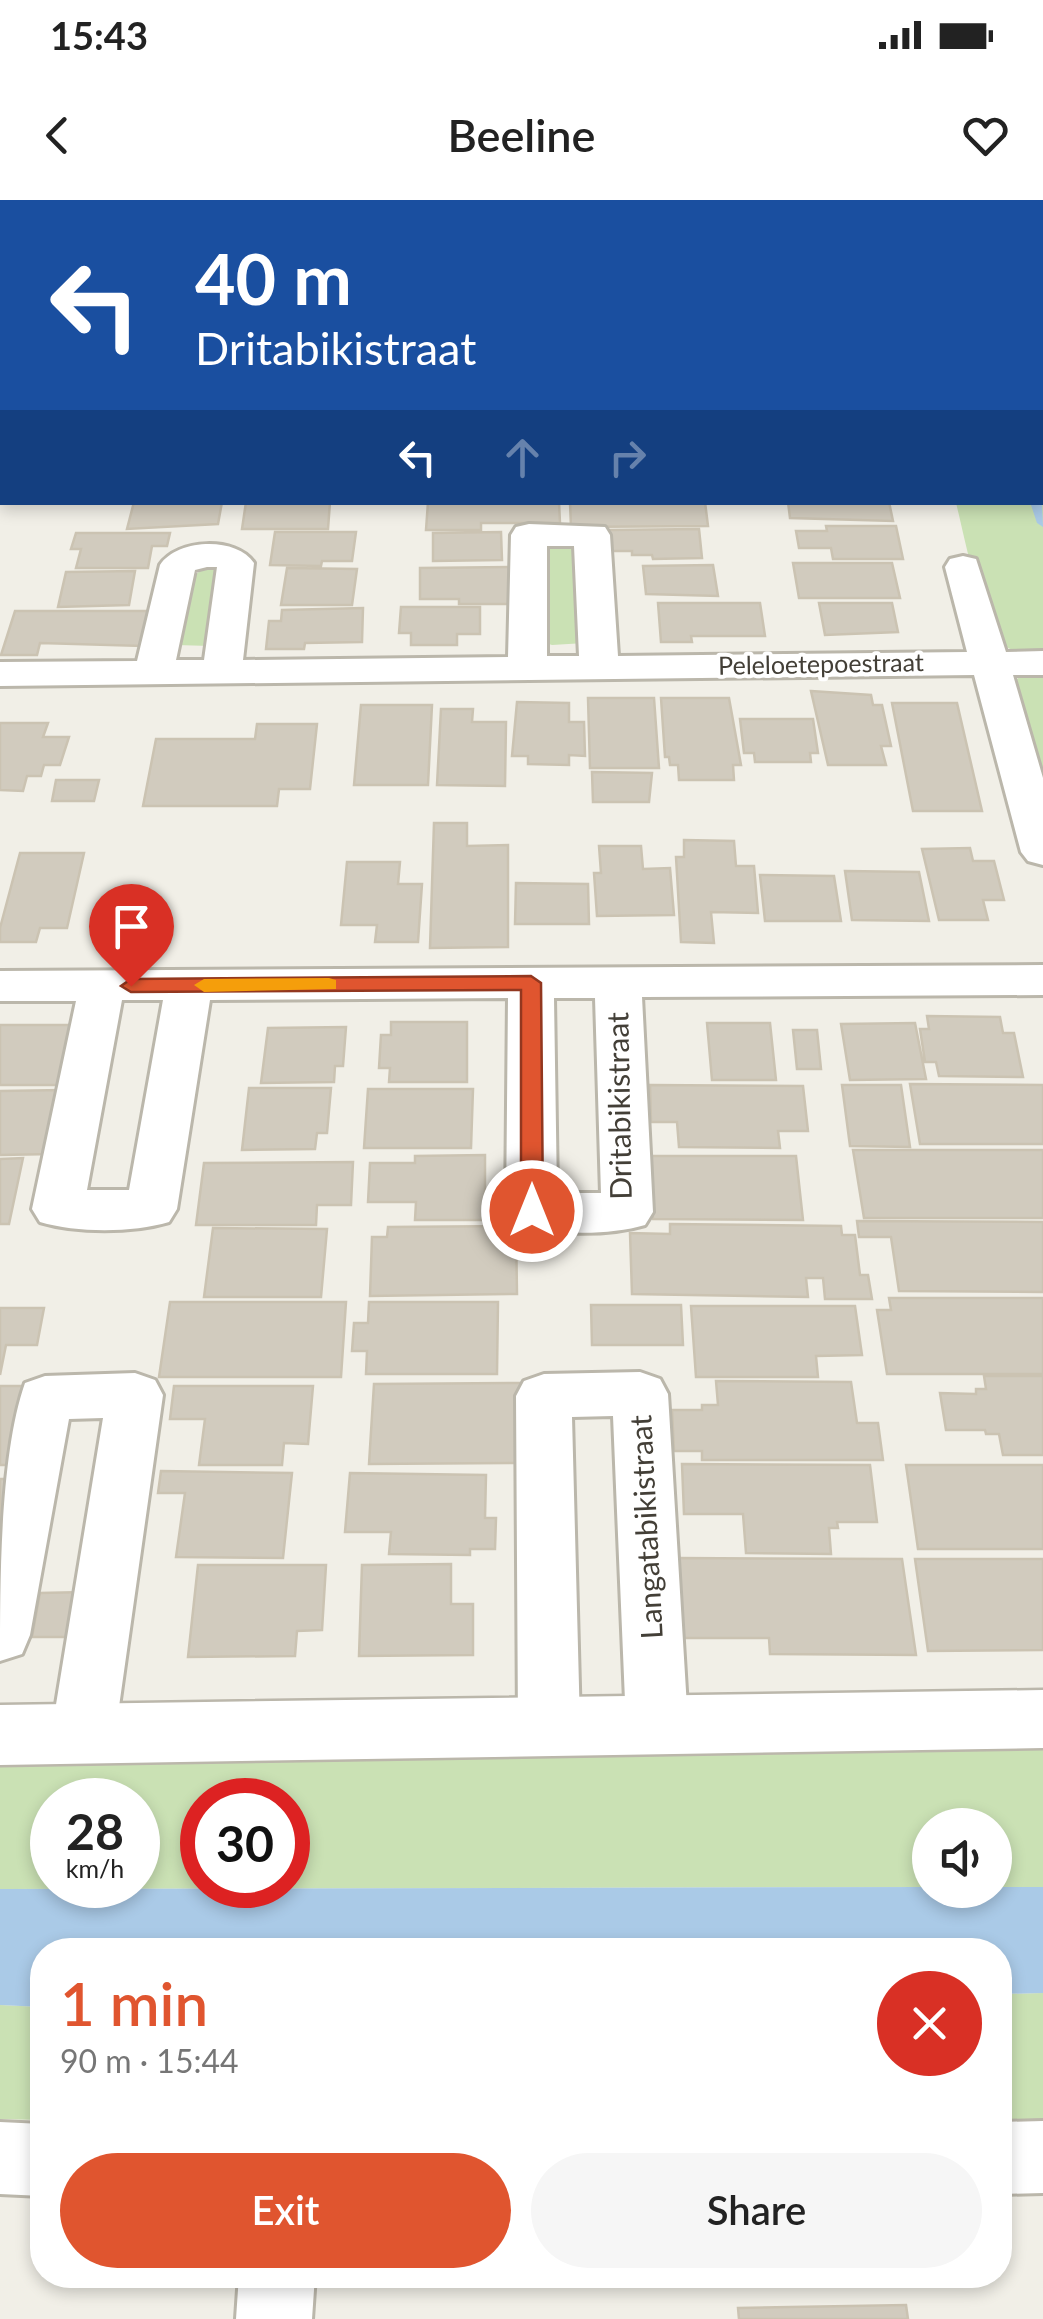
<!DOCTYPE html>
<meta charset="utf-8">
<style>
:root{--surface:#fff;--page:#f6f6f6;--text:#222;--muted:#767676;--accent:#e0552f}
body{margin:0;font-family:Lato,sans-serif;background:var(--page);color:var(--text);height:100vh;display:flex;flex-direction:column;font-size:38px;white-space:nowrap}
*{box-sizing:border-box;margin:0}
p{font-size:32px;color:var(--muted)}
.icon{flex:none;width:55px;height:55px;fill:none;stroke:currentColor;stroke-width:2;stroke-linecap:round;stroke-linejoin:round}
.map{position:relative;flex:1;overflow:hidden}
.sheet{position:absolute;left:30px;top:1738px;width:982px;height:350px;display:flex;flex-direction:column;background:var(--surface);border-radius:40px;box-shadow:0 5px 15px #0003}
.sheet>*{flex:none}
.guide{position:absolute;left:0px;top:0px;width:1045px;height:305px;box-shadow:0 5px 15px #0003;background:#1a4fa0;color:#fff;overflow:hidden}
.tools{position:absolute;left:912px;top:1608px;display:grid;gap:20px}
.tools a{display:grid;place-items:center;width:100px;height:100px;border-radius:50%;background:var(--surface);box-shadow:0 5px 15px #0003;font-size:50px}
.speed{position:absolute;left:30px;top:1578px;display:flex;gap:20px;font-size:50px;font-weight:700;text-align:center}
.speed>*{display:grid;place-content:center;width:130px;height:130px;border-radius:50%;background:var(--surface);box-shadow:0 5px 15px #0003;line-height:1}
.speed small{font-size:25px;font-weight:400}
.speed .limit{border:15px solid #d22;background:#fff;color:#111}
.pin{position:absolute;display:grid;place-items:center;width:85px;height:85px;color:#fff;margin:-102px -42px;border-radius:50% 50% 50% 0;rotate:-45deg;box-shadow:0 0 10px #0007}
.pin .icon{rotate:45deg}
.me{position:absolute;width:110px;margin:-55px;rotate:0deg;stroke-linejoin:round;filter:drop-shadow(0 0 8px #0008)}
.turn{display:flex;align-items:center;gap:35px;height:210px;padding:0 30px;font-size:45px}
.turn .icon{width:130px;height:130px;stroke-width:2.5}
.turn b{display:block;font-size:70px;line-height:85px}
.lanes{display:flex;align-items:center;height:95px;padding:0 30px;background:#0003;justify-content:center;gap:50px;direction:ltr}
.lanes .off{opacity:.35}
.round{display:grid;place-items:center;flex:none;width:105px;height:105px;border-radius:52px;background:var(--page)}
.headline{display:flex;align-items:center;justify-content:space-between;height:170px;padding:0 30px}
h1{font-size:60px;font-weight:600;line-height:75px;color:var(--accent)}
.primary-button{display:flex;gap:20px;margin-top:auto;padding:20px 30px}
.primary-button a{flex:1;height:115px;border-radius:60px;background:var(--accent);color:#fff;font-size:40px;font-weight:600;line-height:115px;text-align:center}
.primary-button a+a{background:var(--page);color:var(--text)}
.status{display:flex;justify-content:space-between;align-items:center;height:70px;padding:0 50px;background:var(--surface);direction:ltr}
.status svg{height:28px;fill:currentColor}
header{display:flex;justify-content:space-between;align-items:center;height:130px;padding:0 30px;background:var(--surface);font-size:45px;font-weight:600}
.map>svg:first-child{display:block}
</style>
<div class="status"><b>15:43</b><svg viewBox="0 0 49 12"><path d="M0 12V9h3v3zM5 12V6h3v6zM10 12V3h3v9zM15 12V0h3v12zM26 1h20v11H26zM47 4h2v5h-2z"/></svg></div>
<header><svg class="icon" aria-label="back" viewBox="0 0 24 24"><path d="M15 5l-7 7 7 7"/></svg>Beeline<svg class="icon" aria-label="heart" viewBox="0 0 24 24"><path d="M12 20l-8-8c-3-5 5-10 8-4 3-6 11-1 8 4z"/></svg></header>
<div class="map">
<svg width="1043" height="2119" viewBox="0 0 1043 2119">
<rect width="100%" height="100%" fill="#f1efe7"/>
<path fill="#cae1b4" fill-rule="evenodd" d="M1043 292V454C1026 454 1011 453 998 441 982 425 963 330 956 303L1042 302Z
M579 339 585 443 552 445 540 441 541 345Z
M218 368 210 446 176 445 192 378 200 371Z
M1043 471V580L1015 481 1024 473Z
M1043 1546V1687H995V1625H930V1687L0 1689V1557ZM52 1600H138V1685H52ZM202 1600H288V1685H202Z
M1043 1793V1924H1000V1794Z
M0 1805 42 1807V1920L0 1919Z"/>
<path fill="#aacae7" d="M930 1687 995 1690V1687H1043V1793L1000 1794V1750H42V1807L0 1805V1689Z"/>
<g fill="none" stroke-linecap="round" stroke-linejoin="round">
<path fill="#aacae7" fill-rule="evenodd" d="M932 0H942L943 2H934Z
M1030 302H1042L1043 327 1037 323Z"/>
</g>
<path fill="#d1cbbe" stroke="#cbc3b2" stroke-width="2.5" d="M134 302H222L218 324 127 329Z
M246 302H330L328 329H242Z
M428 302H559L560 323H481V330H426Z
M570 302H705L708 326 571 327Z
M788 302H889L893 321 790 318Z
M826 326H896L903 359H833L831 348H799L796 331H827Z
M699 329 702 358 653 359 652 355H632V351H611L609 330Z
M275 332H356L352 361H322L321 366 270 365Z
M501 332 502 360 433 361V333Z
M76 333H170L167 346H152L148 368H76L81 349H71Z
M793 363H892L900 398H799Z
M713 365 718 396 646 394 643 366Z
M513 367 514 404H459V399H420V368Z
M287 368 357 369 352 405H281Z
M135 371 129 405 58 407 66 372Z
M658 403H760L765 436H691L692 442H661Z
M819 403H892L898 432 825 435Z
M401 407H480V434H457V445H411V433H399Z
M363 408 362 442 305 443 304 449H266L269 421H281L282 410Z
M15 411H151L143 446 40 443 37 455H1Z
M811 491 871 495 873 505H882L891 546H881L886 565H828Z
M588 498H654L659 568H590Z
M661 498H729L741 565H733L734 580H679L678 565H670L669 557H665Z
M517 502 569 503V522H584L585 556 569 555V565L528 564V556H512Z
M892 503H957L982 611H913Z
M361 505H432L428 585H354Z
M441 509H473L472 522H506L505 586 437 585Z
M740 519H813L818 553H810L811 562H755L754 553H744Z
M0 523H48L43 537H69L60 565H44L41 576H27L23 591 0 590Z
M257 524H317L310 589H279L277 606H143L156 539H255Z
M592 572 652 573 649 602H593Z
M56 580H99L94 601H52Z
M434 623H467V646L508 645V747L430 748Z
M684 640 734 641 736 666H754L758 713 711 712 714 743 681 742 676 657H684Z
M599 646H641L643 669 670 668 674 715 597 716 594 673H601Z
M970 648 973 661H994L1004 700H983L988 720H939L922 649Z
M20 653H84L67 728H40L36 742H0V728Z
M347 662H400L398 684H422L418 742H375L377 725H341Z
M845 671 919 672 929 721 852 720Z
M760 675 834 676 841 721H765Z
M516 683 588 684 589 724H515Z
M927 816 1000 817 1003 833H1014L1023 877 939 876 936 862H925L920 829H929Z
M391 822H467V882H389L390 868H379L381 835H391Z
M707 823H770L776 880H712Z
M915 823 926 879 850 880 841 824Z
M0 825H71L58 885H0Z
M346 827 343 866H335L334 882 261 883 268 828Z
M793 830H817L821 869H797Z
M910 884 1043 885V944H920Z
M650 885 803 886 808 931H778L780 948 679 947 677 922H651Z
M842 885H901L910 947 850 946Z
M249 888H331L327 933H317L315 949 242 950Z
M368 889H473L471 948H364Z
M63 890 52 954 0 955V891Z
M853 950H1043V1018H864Z
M485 955V1020H415L416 1002H368L370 963H415V956Z
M649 956H796L803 1020 653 1019Z
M23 958 9 1024H0V959Z
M353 962 351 1005H317L316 1025H196L204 963Z
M857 1021 1043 1022V1092L899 1091 891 1037H859Z
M670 1024 841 1026 842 1035H855L860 1075H868L872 1099H825L823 1078H806L808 1097 632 1094 630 1033 670 1034Z
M516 1026 517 1094 370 1096 372 1037H387L388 1027Z
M213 1028 327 1029 321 1097H204Z
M889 1098H1043V1174H887L877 1110H891Z
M170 1102H346L341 1177H159Z
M369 1102H498L497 1174H366L367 1151H352L354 1123H368Z
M591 1105H681L683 1145H592Z
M691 1106H855L862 1155 816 1156 818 1177H696Z
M0 1108H44L37 1145H6L0 1175Z
M984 1176H1043V1255H1003L999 1234H986L985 1230H946L940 1193 976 1194V1189H986Z
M716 1181 851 1182 857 1223H878L883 1260H702V1251H674L672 1210H702V1205H718Z
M527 1183 522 1263 369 1264 374 1184Z
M0 1186H23L7 1265H0Z
M174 1186H313L308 1244 284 1243 282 1265H199L205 1219H170Z
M682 1264 870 1265 877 1322H837L838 1328H829L831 1354 746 1353 743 1314H684Z
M906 1265H1043V1349H918Z
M161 1271 292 1273 283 1358 176 1357 185 1293H158Z
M350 1273 486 1275 485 1318H496L495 1349H470V1355L389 1354 391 1332H345Z
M0 1279H17L0 1362Z
M676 1358 902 1359 916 1455 770 1454 769 1438H679Z
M915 1359H1043V1450L928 1451Z
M451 1364V1404H473V1455L359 1456 362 1365Z
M198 1365H326L322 1430 297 1431 295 1456 188 1457Z
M85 1392 79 1437H32L40 1393Z
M906 2105 908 2119H739L738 2108Z"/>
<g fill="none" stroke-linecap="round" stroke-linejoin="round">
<defs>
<path id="service" d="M1042 283H1043V293H1042Z"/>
<path id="minor" d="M977 0H1005L1006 2H978Z
M1042 135H1043V155L1042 154Z
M529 324 605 327 610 335 618 456 967 452 945 367 950 359 963 356 976 359 1006 452 1043 451V475H1013L1043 578V665L1028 661 1021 652 974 475 0 486V462L137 461 160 365C177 339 236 336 254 363L243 460 508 457 511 335 516 327ZM547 346H574L579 456H547ZM207 367H217L204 460H176L195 370Z
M1043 765V795L642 797 653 1012 645 1025C608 1036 551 1035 514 1024L506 1011 508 798 210 800 177 1009 169 1022C132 1033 77 1033 40 1022L32 1009 76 801H0V771ZM554 798H595L601 993H557ZM122 800H163L129 990H87Z
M640 1172 660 1179 668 1194 688 1524 679 1544 657 1552 635 1544 626 1524 613 1216 572 1217 580 1525 571 1545 549 1553 527 1545 518 1525 516 1196 524 1181 544 1174Z
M135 1173 155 1180 163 1195 115 1535 105 1555 83 1563 61 1555 51 1535 103 1218 69 1219 30 1435 22 1454 0 1461C0 1380 0 1254 25 1183L45 1176Z
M1043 1921V1993L1000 1994V1922Z
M0 1922 42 1924V1996L0 1994Z
M239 2075H315L312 2119H236Z"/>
<path id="tertiary" d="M1043 1490V1548L0 1565V1505Z"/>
</defs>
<use href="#service" stroke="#bbb7ab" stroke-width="5"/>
<use href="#minor" stroke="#bbb7ab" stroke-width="6"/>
<use href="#tertiary" stroke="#bbb7ab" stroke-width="5"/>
<use href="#service" fill="#fff" fill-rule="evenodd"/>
<use href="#minor" fill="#fff" fill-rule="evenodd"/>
<use href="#tertiary" fill="#fff" fill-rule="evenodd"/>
</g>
<path fill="#e0552f" stroke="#92371f" stroke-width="2.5" d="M531 776 541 783 543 1011 532 1019 521 1011V790L131 792 121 786 131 779Z"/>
<path fill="#f59e0b" d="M329 778 336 780V789L204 792 194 785 204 779Z"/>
<g text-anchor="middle" stroke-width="8" stroke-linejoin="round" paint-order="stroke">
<g font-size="25" fill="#433f37" stroke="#fff">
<text transform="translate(821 464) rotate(-1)" y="9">Peleloetepoestraat</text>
</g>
<g font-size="30" fill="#433f37" stroke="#fff">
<text transform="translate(620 906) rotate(-91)" y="10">Dritabikistraat</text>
<text transform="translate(647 1327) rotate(-93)" y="10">Langatabikistraat</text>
</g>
</g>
</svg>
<div class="tools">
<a><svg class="icon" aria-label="sound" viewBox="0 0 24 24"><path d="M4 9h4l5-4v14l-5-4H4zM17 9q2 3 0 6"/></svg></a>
</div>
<div class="speed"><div>28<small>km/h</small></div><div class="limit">30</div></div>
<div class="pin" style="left:131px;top:786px;background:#d93025"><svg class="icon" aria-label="arrive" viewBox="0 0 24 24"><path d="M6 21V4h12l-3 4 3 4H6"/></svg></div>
<svg class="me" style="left:532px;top:1011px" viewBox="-20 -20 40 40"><circle r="17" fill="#e0552f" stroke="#fff" stroke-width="3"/><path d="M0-11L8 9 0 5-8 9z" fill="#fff"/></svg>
<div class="guide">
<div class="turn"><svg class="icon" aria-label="left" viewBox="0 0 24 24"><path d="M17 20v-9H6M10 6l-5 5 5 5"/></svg><div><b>40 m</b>Dritabikistraat</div></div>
<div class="lanes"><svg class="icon" aria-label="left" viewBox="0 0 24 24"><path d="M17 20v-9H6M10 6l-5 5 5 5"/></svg><svg class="icon off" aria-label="ahead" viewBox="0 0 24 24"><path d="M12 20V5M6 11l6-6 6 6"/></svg><svg class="icon off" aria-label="right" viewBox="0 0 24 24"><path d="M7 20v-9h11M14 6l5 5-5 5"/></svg></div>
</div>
<section class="sheet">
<div class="headline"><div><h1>1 min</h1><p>90 m · 15:44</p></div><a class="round" style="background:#d93025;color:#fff"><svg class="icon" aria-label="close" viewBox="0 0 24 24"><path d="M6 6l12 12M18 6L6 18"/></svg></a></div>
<div class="primary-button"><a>Exit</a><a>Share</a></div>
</section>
</div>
